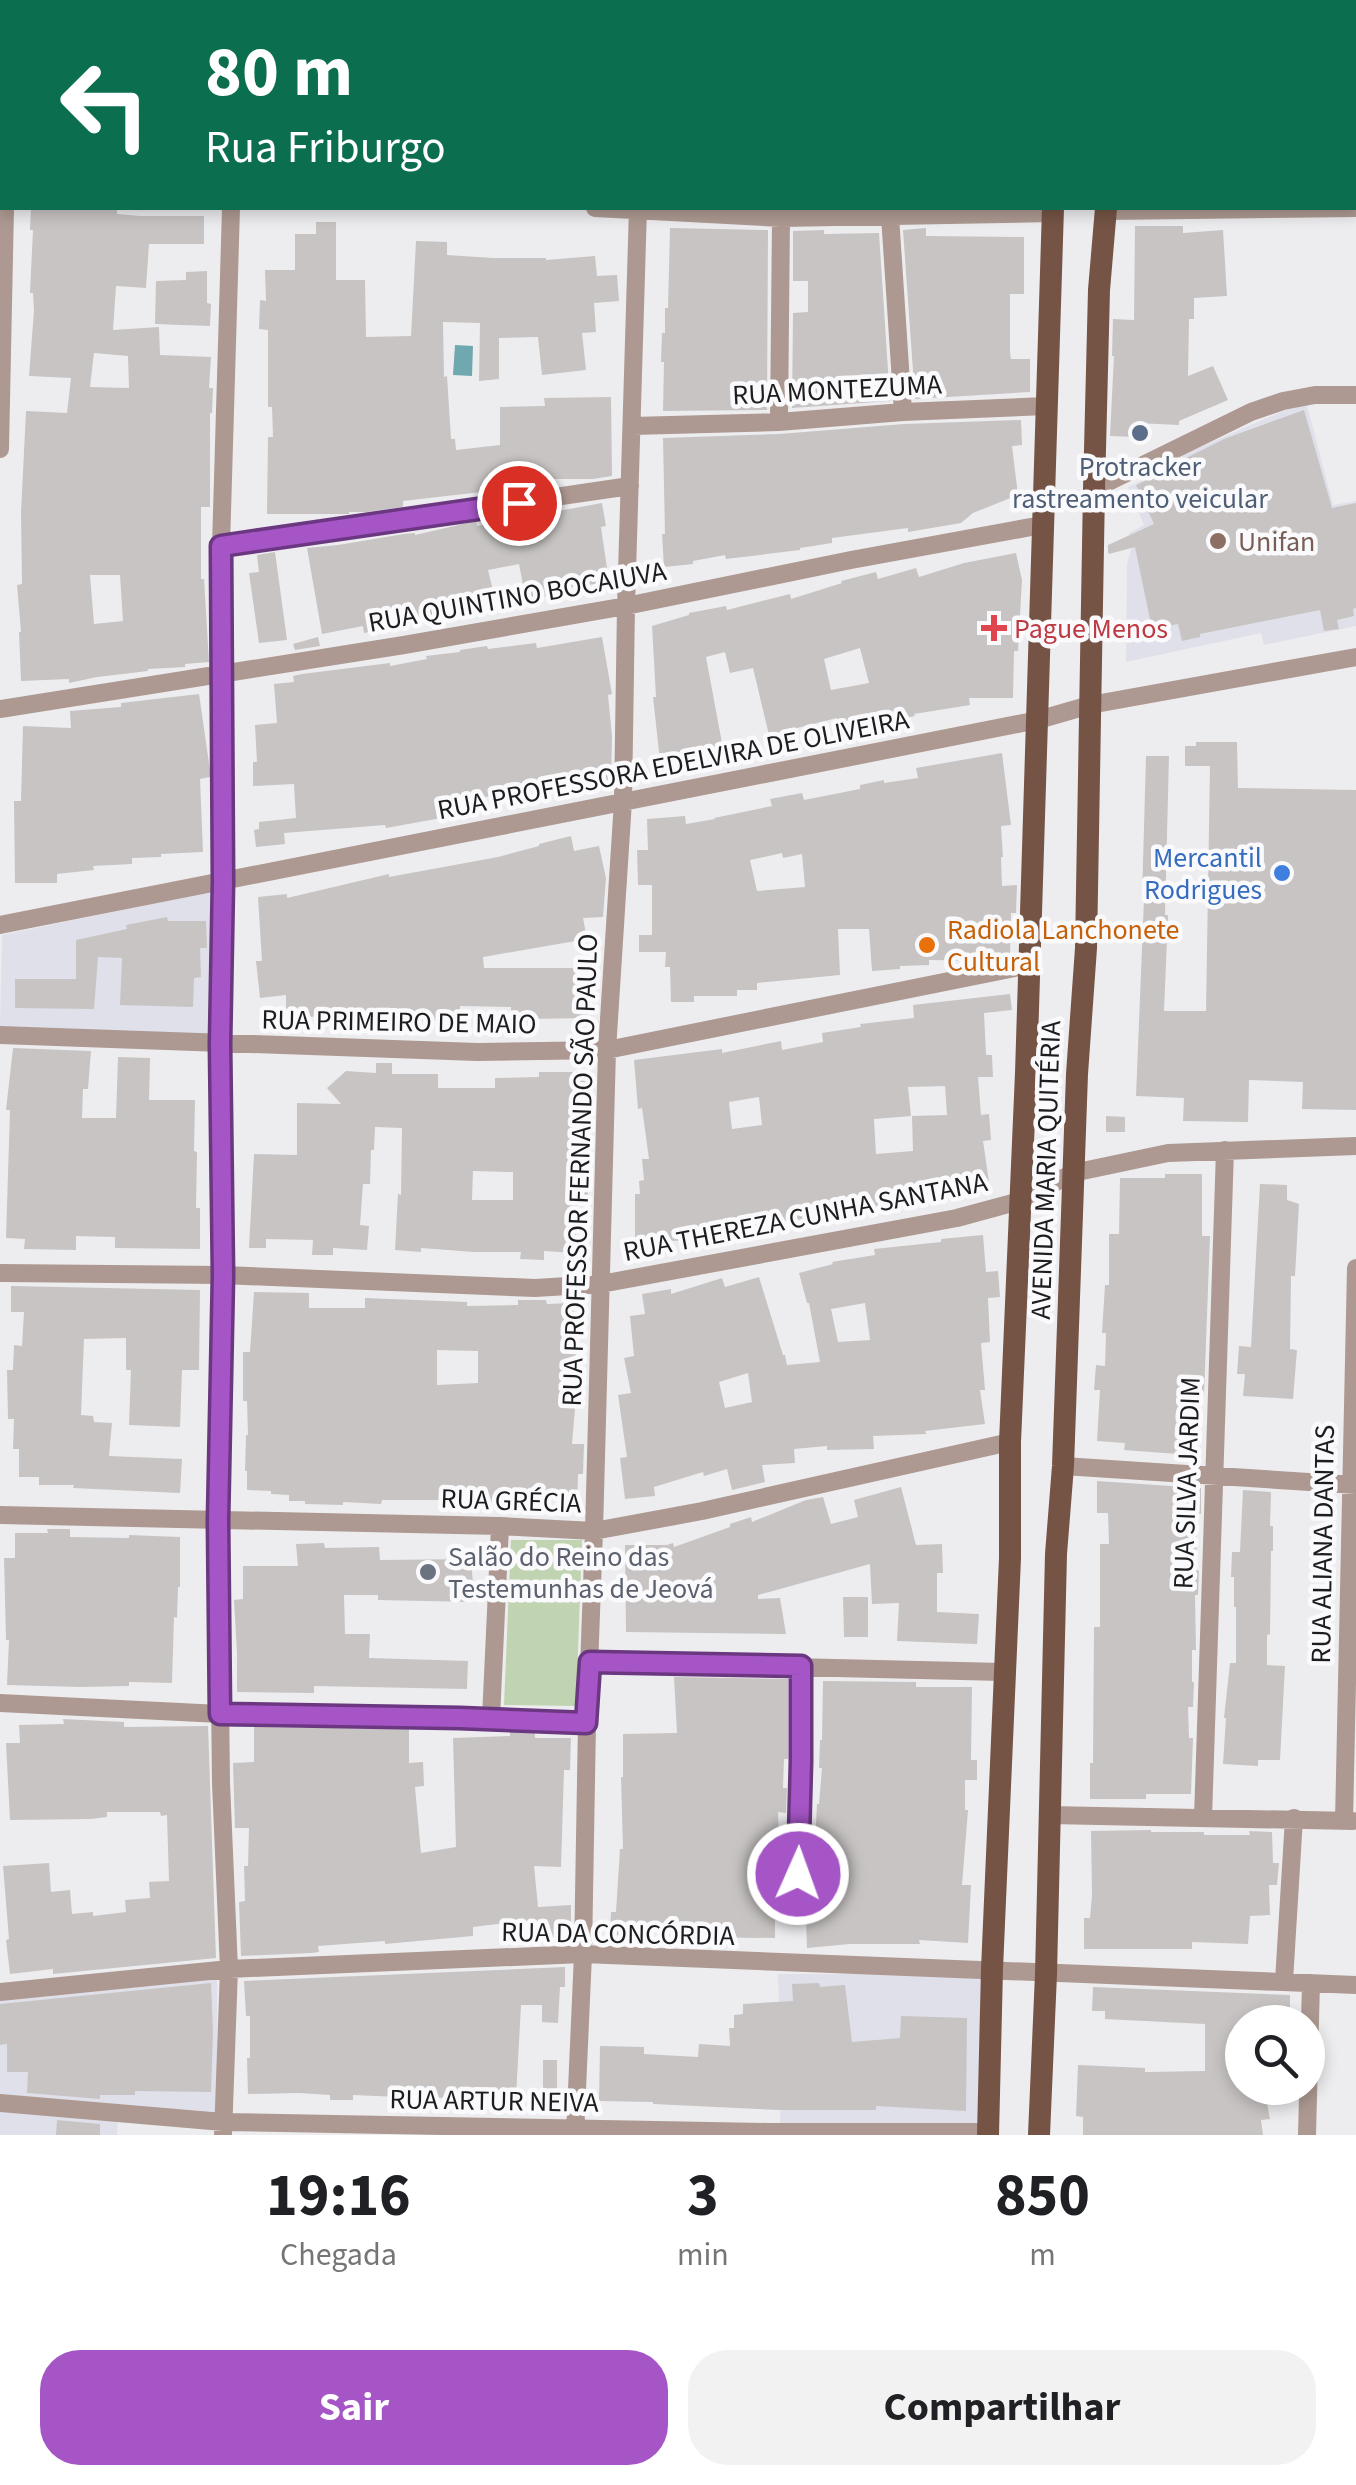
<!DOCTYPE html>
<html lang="pt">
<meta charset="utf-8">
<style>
:root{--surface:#fff;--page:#f2f2f2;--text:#202124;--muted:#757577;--accent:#a555c6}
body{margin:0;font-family:"Source Sans 3",sans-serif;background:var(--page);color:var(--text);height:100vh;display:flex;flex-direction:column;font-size:38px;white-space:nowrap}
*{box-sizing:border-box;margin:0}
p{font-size:32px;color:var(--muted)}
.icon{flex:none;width:55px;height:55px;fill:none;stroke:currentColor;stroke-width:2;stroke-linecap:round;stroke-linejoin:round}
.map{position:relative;height:2135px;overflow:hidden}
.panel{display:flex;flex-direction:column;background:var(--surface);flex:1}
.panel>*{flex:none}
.top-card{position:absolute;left:0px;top:0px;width:1358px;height:210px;box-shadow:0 5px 15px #0003;background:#0b6e4f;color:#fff;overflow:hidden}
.buttons{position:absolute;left:1225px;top:2005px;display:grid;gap:20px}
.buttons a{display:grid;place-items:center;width:100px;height:100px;border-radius:50%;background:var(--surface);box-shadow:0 5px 15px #0003;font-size:50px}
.pin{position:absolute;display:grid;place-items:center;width:85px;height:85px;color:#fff;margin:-42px;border:5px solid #fff;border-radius:50%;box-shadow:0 2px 10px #0007}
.me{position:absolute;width:110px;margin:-55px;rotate:2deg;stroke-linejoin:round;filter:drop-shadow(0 0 8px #0008)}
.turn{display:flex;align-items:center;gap:35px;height:210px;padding:0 40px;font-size:45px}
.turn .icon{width:130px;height:130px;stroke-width:2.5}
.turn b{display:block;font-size:70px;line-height:85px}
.eta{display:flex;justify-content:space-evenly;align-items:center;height:170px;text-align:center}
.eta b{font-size:60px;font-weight:700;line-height:70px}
.button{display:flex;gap:20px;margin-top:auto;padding:20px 40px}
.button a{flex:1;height:115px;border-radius:40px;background:var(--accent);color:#fff;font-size:40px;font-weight:700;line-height:115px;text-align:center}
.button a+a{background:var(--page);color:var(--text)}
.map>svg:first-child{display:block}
</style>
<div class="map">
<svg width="1356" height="2135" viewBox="0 0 1356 2135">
<rect width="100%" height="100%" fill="#ededf0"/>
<path fill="#dfe0ea" d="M1297 405H1307L1333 505 1356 501V626L1264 645 1261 633 1126 662 1127 564 1131 550 1129 533 1144 525 1128 487 1183 461 1182 455Z
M213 891 214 1038 0 1027 2 935Z
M778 1974H983L984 2128 780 2127 781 2064Z
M217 1977 218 2118 0 2099V1997Z
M0 2108 118 2118 117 2135H0Z"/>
<path fill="#c0d4b2" d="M511 1540H582L576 1706 504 1705Z"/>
<path fill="#70a8b0" d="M455 345 473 346 472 376 453 375Z"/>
<path fill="#c7c4c3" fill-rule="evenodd" d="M31 208 117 210V214L140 216H204V244H149L146 288 116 286 113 330 159 327 160 355 211 357 209 388H213L212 413H210V507H201V579H204L209 662 185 664V667L148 669V671L97 677 69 683V679L21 681 19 632H21L17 585 22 584 21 513 26 411 67 413 71 378 29 376 34 310 33 293H30L33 230H30ZM94 353 128 356 129 388 90 387ZM90 575H120L123 621 94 624Z
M316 222H336V280H365L366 337 411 336 416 241 447 242V255L493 258H546V260L595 256 597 276 617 275 619 301 594 303 596 332 582 333 586 370 542 375 538 337 499 338V379L479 381 480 323 443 322 444 377 447 376 451 439H455L456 450 500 445V407L545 406 544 398 611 397 612 476 593 479H543V485L403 501V507L366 512H349V514H267L268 437H273L272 407H268V330L259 329 260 300 266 301 265 270H295V234H316Z
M1135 226H1183V233L1223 230 1227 296 1194 298V319H1189L1188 376 1213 366 1228 400 1179 421V425L1136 423 1135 437 1110 436 1114 356H1112L1113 319 1134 320Z
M670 228 768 230 767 410 663 411 664 362H661L662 333H665V308H668Z
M926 228V236L1024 237V294H1010V352L1011 359H1030V392L915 399 903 230Z
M824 230V234L879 233 890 401 792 408 793 313 808 312V281H793V231Z
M207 271V303L211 304 210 326 155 324 156 281 186 280V272Z
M1304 410 1332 508 1356 503V608L1353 609 1354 616 1337 620 1339 629 1324 631 1320 610 1200 634V637L1182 641 1178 624 1152 629 1135 547 1109 554 1108 552V545L1154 524 1136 485 1186 462 1184 459 1224 439Z
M1021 420 1022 445 1012 446 1018 495 973 513 961 523 908 532V528L832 538V543L800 548V550L726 559 725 555 693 561V564L664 567 662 534H665L663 438 779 434 904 424Z
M602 503 606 526 601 527 609 582 566 588 567 593 526 600 519 564 488 570 496 603 445 615 394 622 395 627 364 633 363 626 322 634 307 548 338 545 404 534 415 533V535L476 521 477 526Z
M275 552 287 640 259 643 249 573 259 572 257 555Z
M1016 553 1022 580 1018 651H1014L1013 698H969L970 705 914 714 915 716 879 723 878 720 839 728 837 718 769 735 753 668 730 673 725 652 706 657 724 754 695 759 694 757 660 761 653 697H656L652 626 689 615V613L726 606 727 610 790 594 791 599 842 583 841 581 876 572 878 579 916 568 919 577 964 563ZM860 648 869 683 831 690 824 659Z
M318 637 320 646 295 650 293 644Z
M602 637 612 694 608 695 612 736 611 787 586 789 585 780 534 787 452 804 453 808 446 809 447 817 386 828 385 825 284 833 285 844 256 847 254 830 259 829V822L296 818 294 784 253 786V762H257L255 725 277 723 274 684 294 682 293 676 302 674 390 663V666L427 659 426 656 460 652V650L487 646 488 649 536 643 537 648Z
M199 694 210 770V777L200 779 203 852 161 854V857L132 858V864L93 866 94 870 57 874V883H15L14 801H21L23 726 71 728 70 711 121 707V703Z
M1196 742H1237L1238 788 1356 790V1110L1302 1109 1303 1082 1249 1080 1248 1122 1183 1121 1184 1098 1136 1096 1144 899H1142L1146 756H1169L1165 915H1168L1164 1011H1206L1210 766H1185V746H1196Z
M1002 753 1011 825 1001 826 1003 857H1001L1002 886 1017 885 1016 913H1011L1010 956 985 961 929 960V965L900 966V969L872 971 869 929H838L840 975 757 983V990H737V996H694V1002H671L670 967H665L666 952H639V935H652V885H638L637 850H648L647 819 685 816 686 824 715 819 714 818 772 806 770 799 802 793 804 800 860 789V785L884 780V783L918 778 916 768ZM782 853 783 858 802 854 805 887 757 891 750 860Z
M571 836 574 851 599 846 606 878 603 917 583 918 587 939 483 957 484 968H587L588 1018 530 1019V1022H511V1007L460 1006V1022L385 1019V1016L286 1017V995L260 998 256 961H262L258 897 287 894V898L389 874V877L498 857 539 846V844Z
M167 917 168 921H206L207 948H200L201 977 194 978 193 1007 120 1005 122 958 98 957 94 1009 15 1008V979H76V940L127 929 126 925Z
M1010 994 1012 1010 984 1013 986 1055H992L993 1077H978L981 1115 989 1114 991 1140 983 1141 989 1182 932 1190 933 1193 912 1195V1197L887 1199V1206L836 1212V1216L773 1222 774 1230 741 1232V1235L689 1239V1241L635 1240V1194H640L639 1181 644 1180 642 1159H649L642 1108 638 1109 634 1060 722 1049V1053L781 1041 782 1050 823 1042 822 1033 861 1027 860 1024 914 1018 913 1005ZM945 1086 947 1115 912 1116 913 1151 876 1154 874 1119 911 1116 908 1087ZM759 1097 762 1125 732 1129 729 1102Z
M13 1048 91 1051 88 1089H83L82 1118H116L118 1057 150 1058 149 1100H195L194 1151 197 1152 196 1208H200V1249L115 1248V1237L76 1236V1250L24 1249 25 1239 6 1238 10 1110H6Z
M376 1063H392V1074H438V1088H495V1078L539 1077V1072H587L586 1139H592V1158H587L588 1201H578L575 1253 544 1251V1260L520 1259 521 1252H474L421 1248V1252L395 1250 398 1194 401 1195 402 1128 375 1127 374 1150H371L370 1184H363L360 1225 369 1226 367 1250 333 1248V1255H312L313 1240 266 1239V1248H249L254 1154 297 1155V1103L341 1104 327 1088 346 1071 376 1073ZM473 1171 513 1172V1200H472Z
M1106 1116 1125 1117V1132H1106Z
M1165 1174H1202V1236H1210L1204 1395 1181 1393 1178 1454 1124 1450 1125 1443 1097 1441 1100 1390H1094L1096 1365 1105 1366 1106 1333H1102L1105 1285H1109V1234H1119L1120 1178H1165Z
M1260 1184 1287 1185V1200L1299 1204 1295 1276H1291L1290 1349 1297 1350 1293 1399 1243 1396 1245 1374H1237L1239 1346 1251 1347Z
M983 1235 986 1272 998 1271 1000 1297 988 1298 990 1342 981 1343 985 1390H980L985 1424 925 1431 926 1434 873 1436 874 1449 827 1450V1446L794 1449 795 1463 762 1465 765 1482 732 1490 727 1469 704 1476 703 1472 654 1487 655 1496 625 1499 620 1458 627 1457 618 1395 631 1393 624 1358 634 1356 630 1316 645 1314 642 1294 671 1289V1294L722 1278 725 1287 759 1277 783 1355H785L787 1365 820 1362 809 1303H807L799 1273 833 1264 832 1262 875 1255 874 1249 941 1242V1239ZM865 1303 870 1340 838 1342 831 1309ZM748 1373 752 1402 725 1408 719 1382Z
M11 1286 200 1290 199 1370H182L180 1427 129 1425 131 1370H126V1338L84 1339 81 1415 93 1416 94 1422 112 1423 109 1456 182 1459 180 1493 73 1488 74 1485H39V1477H19V1449H13L14 1419H8L7 1370H13L14 1345 22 1346 24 1312H11Z
M254 1292 309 1293V1308H365V1298L467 1302V1306L518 1305V1300H546L547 1304 573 1303 576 1359H574L575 1409 572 1444H584L583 1474H578L577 1508H558V1496L525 1497V1506L490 1507 489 1501 447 1504V1500H382L381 1504 343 1502V1505L305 1504V1501H289V1495L271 1494V1491L247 1490V1471H245L246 1435H248L247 1401H243V1352H250ZM437 1350 478 1351V1383L437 1385Z
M1097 1481 1201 1488V1514L1196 1513 1197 1570 1199 1571 1198 1595H1195L1196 1650H1192V1682H1194L1193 1707H1188L1189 1738H1193L1191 1794H1146V1799H1090V1763H1093L1094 1627H1100V1544H1109L1108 1513H1097Z
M901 1487 916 1545 942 1544 943 1573H937V1612L979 1614 977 1644 897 1641 899 1603 872 1604 870 1564 758 1595V1599L780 1598 786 1634 626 1632 625 1545H667L673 1543 674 1547 730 1527V1524L751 1517 752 1522 806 1500 823 1497 831 1524 858 1517 854 1500Z
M1243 1490 1271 1492 1270 1526H1273V1551H1271L1270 1634 1267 1635V1665L1285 1666 1280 1760H1258V1766L1223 1764 1226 1718H1224L1230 1663H1236V1607H1234V1577H1231L1232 1552H1240Z
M47 1529H70V1537L129 1538V1535L180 1537V1587H178L177 1618 174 1617 172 1683 129 1682V1686L80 1687 7 1685 9 1640H6L4 1558H15V1533H48Z
M324 1543 325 1548 379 1547 380 1560 471 1559 473 1584 472 1602 378 1600V1595H344L345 1634H370L369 1658 468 1661 467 1689 314 1686V1693L237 1692V1653L234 1600 243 1599V1566H298L296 1544Z
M843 1597H868V1637H844Z
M674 1677 788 1679V1759H784L783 1788H787L786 1813 778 1812 779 1840 776 1866V1895H785V1921L775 1920V1938L687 1937V1931L653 1930H636L634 1936 610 1935 611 1912H616L620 1849H623L621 1777H623V1734L677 1733Z
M823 1681 916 1682V1687H972L971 1760H977V1780H965V1810H968L962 1885H971L968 1943 919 1940 920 1944H850L807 1948 806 1919 809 1913H815L814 1865 817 1804H819L822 1768H819L820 1740H822Z
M63 1719 124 1722V1727L208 1726 216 1958 53 1974V1969L10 1974 6 1940 9 1939 3 1866 49 1863 51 1892 70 1890 72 1914 93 1912V1916L126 1912 125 1900 150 1898 149 1882 169 1881 167 1815 161 1816 160 1812H107V1817L91 1819 10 1820 6 1743H20L19 1725 64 1724Z
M254 1727 409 1729V1763L423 1762 424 1786 415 1787 421 1853 456 1847 453 1738 510 1736V1731L535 1733V1738H571L570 1770H564L561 1867 534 1866 538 1907 571 1905V1937L516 1940 515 1922 473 1927V1936L385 1944V1941L318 1946 319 1952 311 1953 241 1956 239 1902 245 1901 244 1866H248L249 1828H235L233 1763 254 1762Z
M1151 1830V1832H1204V1835H1250L1249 1831 1272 1832 1273 1863H1279L1277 1885H1269L1270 1915 1250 1916 1248 1944 1192 1942V1949H1084V1918H1090L1092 1895 1091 1831Z
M565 1967V1987H560L558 2023 542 2022V2005H521L516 2097 422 2098 353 2095V2100H330V2095L299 2093 248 2094 247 2058H250V2016H246L244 1981Z
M211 1983 213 2032 211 2092 135 2091V2095H100V2099L27 2093 28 2072H7V2044L0 2045V2004Z
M819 1983 820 1987 845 1985 852 2042 900 2038 901 2016 967 2018 966 2111 876 2106V2110H779L653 2104V2102L599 2101 600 2046 644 2047V2054L698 2057 699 2044 730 2046 729 2028H734V2015L743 2014V2004L793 2001 792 1984Z
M1093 1987 1290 1995V2022H1242V2088H1264L1270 2119 1261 2120 1263 2135H1083V2117L1076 2116 1078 2065 1145 2068V2072L1205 2071V2024L1105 2019V2011H1092Z
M543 2060H557V2098L543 2099Z
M57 2120 100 2124V2135H56Z"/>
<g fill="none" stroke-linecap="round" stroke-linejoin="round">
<path stroke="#ad9991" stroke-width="18" d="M3 0V2
M649 0H1060
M1111 0 1356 2
M233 2V0
M0 194 2 193
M595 208 781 218 1052 213
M1106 211 1356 208
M890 216 903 412
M779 422 781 218
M632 426 779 422 903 412 1046 406
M0 449 5 208
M1094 489 1251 412 1283 401 1315 395H1356
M221 546 630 486
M0 709 404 645 626 606 851 560 1042 525
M0 925 1038 720 1090 705 1356 657
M0 1035 477 1052 607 1050 1029 965
M0 1273 223 1275 535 1288 601 1284 957 1218 1020 1201 1073 1173 1168 1153 1356 1146
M1063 1466 1356 1485
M0 1515 500 1526 594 1531 702 1511 1010 1442
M589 1662 1003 1672
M0 1703 220 1714 491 1718 587 1723
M491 1718 500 1526
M1049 1815 1353 1821
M1203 1818 1225 1150
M1344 1821 1356 1268
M797 1911 801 1761V1666
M1284 1981 1294 1818
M0 1992 229 1969 583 1954 1356 1985
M0 2103 223 2122 770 2132H988
M223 2135 229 1969 221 1783 218 1520 223 1275 220 1044 223 881 221 546 231 208
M575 2135 583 1954 587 1723 594 1531 607 1050 623 801 626 606 638 208
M1307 2135 1311 1983"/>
<path stroke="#755446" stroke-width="22" d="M1060 2V0
M1111 2V0
M988 2135 992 1969 1010 1558V1442L1026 1073 1053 208
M1039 2135 1046 1974 1056 1554 1063 1466 1077 1074 1086 948 1094 489 1099 290 1106 208"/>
</g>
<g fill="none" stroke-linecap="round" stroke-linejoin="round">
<defs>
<path id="route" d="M519 503 221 546 223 881 220 1044 223 1275 218 1520 220 1714 460 1718 586 1723 590 1662 801 1666V1762L798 1874"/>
</defs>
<use href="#route" stroke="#6b3781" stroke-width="25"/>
<use href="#route" stroke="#a555c6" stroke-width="18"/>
</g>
<circle fill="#5c6f8a" stroke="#fafafd" stroke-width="4" cx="1140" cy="433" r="10"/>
<circle fill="#8d6e63" stroke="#fafafd" stroke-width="4" cx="1218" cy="541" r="10"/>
<path fill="#e0444e" stroke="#fafafd" stroke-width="4" d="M989 613h10v10h10v10h-10v10h-10v-10h-10v-10h10z"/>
<circle fill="#3f7fe0" stroke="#fafafd" stroke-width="4" cx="1282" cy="873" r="10"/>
<circle fill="#e8710a" stroke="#fafafd" stroke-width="4" cx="927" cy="945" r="10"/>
<circle fill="#6b7280" stroke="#fafafd" stroke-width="4" cx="428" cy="1572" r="10"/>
<g text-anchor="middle" stroke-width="9" stroke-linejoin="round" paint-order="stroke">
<g font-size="28" fill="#1d1d1e" stroke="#fafafd">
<text transform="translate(837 389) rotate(-3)" y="10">RUA MONTEZUMA</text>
<text transform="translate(517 596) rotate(-10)" y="10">RUA QUINTINO BOCAIUVA</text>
<text transform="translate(673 764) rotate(-11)" y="10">RUA PROFESSORA EDELVIRA DE OLIVEIRA</text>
<text transform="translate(399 1021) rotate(1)" y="10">RUA PRIMEIRO DE MAIO</text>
<text transform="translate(579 1170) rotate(-88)" y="10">RUA PROFESSOR FERNANDO SÃO PAULO</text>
<text transform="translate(1045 1170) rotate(-88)" y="10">AVENIDA MARIA QUITÉRIA</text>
<text transform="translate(805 1216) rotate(-11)" y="10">RUA THEREZA CUNHA SANTANA</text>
<text transform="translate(1186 1483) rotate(-88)" y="10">RUA SILVA JARDIM</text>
<text transform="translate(511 1500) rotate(2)" y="10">RUA GRÉCIA</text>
<text transform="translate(1322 1544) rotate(-89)" y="10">RUA ALIANA DANTAS</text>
<text transform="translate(618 1933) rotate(1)" y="10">RUA DA CONCÓRDIA</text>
<text transform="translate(494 2100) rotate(1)" y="10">RUA ARTUR NEIVA</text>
</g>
<g font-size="28" fill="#4e5e75" stroke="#fafafd">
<text x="1140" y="476">Protracker<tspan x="1140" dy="32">rastreamento veicular</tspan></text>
</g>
<g font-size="28" fill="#785e54" stroke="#fafafd" text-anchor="start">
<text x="1238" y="551">Unifan</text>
</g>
<g font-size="28" fill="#be3a42" stroke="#fafafd" text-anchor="start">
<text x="1014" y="638">Pague Menos</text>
</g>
<g font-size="28" fill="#366cbe" stroke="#fafafd" text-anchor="end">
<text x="1262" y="867">Mercantil<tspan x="1262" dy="32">Rodrigues</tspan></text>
</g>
<g font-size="28" fill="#c56008" stroke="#fafafd" text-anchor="start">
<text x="947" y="939">Radiola Lanchonete<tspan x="947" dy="32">Cultural</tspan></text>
</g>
<g font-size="28" fill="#5b616d" stroke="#fafafd" text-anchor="start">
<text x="448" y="1566">Salão do Reino das<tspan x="448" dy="32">Testemunhas de Jeová</tspan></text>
</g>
</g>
</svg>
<div class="buttons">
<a><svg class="icon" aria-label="search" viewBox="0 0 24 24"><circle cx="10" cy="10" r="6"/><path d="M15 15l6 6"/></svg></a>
</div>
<div class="pin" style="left:519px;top:503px;background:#d93025"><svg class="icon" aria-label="arrive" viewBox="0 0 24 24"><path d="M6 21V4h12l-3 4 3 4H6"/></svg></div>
<svg class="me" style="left:798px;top:1874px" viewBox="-20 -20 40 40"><circle r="17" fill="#a555c6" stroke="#fff" stroke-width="3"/><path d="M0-11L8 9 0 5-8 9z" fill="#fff"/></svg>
<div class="top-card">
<div class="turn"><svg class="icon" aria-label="left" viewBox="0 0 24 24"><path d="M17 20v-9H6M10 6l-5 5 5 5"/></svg><div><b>80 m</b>Rua Friburgo</div></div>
</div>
</div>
<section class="panel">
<div class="eta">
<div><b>19:16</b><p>Chegada</p></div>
<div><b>3</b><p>min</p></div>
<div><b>850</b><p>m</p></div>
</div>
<div class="button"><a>Sair</a><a>Compartilhar</a></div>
</section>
